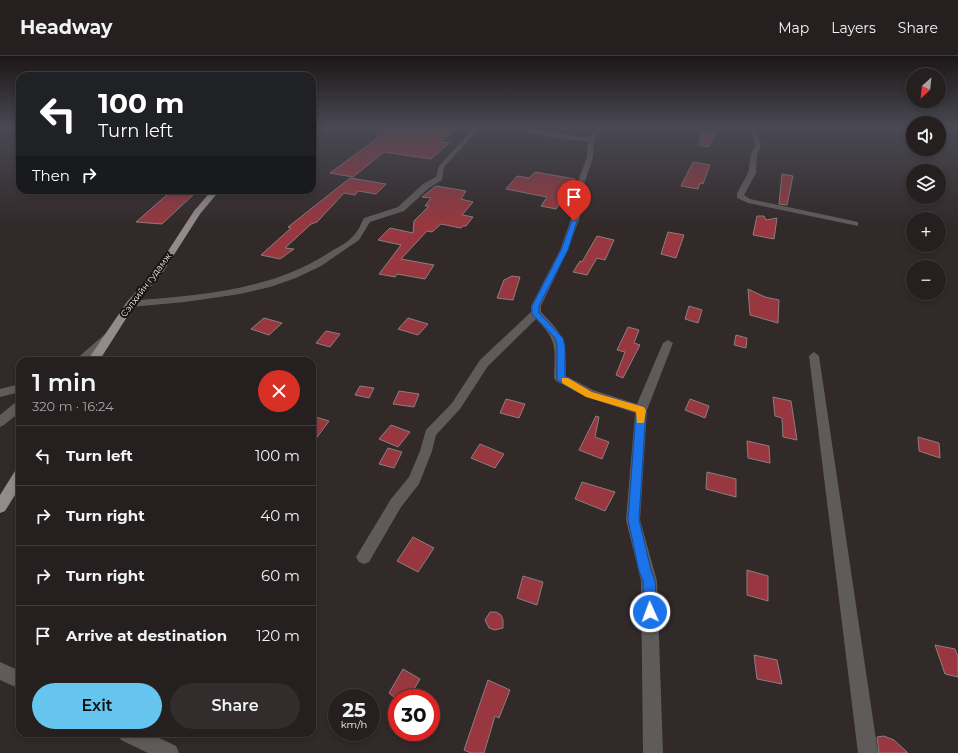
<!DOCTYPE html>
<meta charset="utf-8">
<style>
:root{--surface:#261f1f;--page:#322c2c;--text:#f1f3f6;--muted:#a4a2a4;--line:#423d3d;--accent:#65c5ee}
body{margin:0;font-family:Montserrat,sans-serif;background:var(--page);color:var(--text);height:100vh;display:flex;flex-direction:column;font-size:15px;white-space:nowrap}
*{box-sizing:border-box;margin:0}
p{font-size:13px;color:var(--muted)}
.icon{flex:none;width:22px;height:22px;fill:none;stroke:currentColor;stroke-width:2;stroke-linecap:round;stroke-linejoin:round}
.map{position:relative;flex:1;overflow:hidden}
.drawer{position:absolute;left:16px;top:301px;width:300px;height:380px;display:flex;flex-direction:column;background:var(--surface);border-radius:12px;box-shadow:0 2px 6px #0003,0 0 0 1px var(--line)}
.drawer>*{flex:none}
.banner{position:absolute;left:16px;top:16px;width:300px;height:122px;border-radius:12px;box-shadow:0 2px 6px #0003,0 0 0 1px var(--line);background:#202124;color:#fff;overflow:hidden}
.needle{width:26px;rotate:207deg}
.fabs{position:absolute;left:906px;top:12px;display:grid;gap:8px}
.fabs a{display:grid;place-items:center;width:40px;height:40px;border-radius:50%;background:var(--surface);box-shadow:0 2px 6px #0003,0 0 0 1px var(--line);font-size:20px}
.speed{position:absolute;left:328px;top:633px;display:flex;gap:8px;font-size:20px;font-weight:700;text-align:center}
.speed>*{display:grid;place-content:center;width:52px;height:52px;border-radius:50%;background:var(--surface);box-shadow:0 2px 6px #0003,0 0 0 1px var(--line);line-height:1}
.speed small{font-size:10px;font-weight:400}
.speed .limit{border:6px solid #d22;background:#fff;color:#111}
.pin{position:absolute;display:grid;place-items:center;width:34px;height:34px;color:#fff;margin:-41px -17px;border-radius:50% 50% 50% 0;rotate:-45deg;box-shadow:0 0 4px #0007}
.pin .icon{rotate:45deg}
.me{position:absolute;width:44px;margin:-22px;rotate:358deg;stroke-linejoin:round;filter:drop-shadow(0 0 3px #0008)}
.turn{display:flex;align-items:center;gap:14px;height:84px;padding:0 16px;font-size:18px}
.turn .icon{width:52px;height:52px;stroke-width:2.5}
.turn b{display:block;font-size:28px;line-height:34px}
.then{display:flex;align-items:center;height:38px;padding:0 16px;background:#0003;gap:8px;font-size:15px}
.round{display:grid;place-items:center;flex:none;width:42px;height:42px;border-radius:21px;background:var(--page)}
.overview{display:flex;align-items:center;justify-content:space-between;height:68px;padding:0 16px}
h1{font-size:24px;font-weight:600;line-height:30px}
.action{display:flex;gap:8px;margin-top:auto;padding:8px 16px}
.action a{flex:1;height:46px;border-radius:24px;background:var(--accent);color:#111;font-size:16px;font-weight:600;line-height:46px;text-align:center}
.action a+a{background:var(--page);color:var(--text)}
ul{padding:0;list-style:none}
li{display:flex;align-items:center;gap:12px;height:60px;padding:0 16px;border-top:1px solid var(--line)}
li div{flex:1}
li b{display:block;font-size:15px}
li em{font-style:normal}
header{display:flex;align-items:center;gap:24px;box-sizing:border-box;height:56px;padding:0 20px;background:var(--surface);border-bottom:1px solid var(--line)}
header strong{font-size:19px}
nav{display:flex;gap:22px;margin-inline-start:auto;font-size:14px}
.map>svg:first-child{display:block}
</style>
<header>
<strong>Headway</strong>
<nav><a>Map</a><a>Layers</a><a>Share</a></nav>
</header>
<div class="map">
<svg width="958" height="697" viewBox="0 0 958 697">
<rect width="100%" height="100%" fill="#322929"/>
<path fill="#98373f" stroke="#8a7f7f" d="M378 71H439L456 74 440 86 449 87 431 103 384 96 353 121 330 117 378 82Z
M702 75 716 77 708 91 699 89Z
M693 106 710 109 703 128 700 127 698 133 681 130Z
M535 116 575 123 568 137 556 153 541 150 547 141 506 133 517 120 529 122Z
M782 118 793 120 787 149 779 148Z
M350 122 386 128 376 138 358 135 355 139 344 137 317 166 311 168 285 192 294 193 280 203 261 199 291 172 288 171Z
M436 130 466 135 461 143 473 146 462 159 473 161 466 170H463L461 172 441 168 432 176 427 175 401 203 434 209 425 223 397 218 395 221 379 218 401 189 378 184 390 172 413 177 414 165 429 150H425L431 142 422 141Z
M169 137 194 138 162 168 136 166Z
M757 160H764L766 164 777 162 774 183 753 179Z
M668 176 684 179 676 202 661 198Z
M597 180 614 184 605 204 597 202 587 219 573 216 580 205 582 206Z
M512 220 520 221 513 244 497 242 504 224Z
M748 233 765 241 779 244 778 267 750 259Z
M689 250 702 254 698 267 685 263Z
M264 262 282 267 269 279 251 273Z
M408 262 428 268 418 279 398 273Z
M628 271 639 274 634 287 640 289 623 322 616 319 625 296 617 294Z
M326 275 340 278 330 291 316 287Z
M736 279 747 282 746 292 734 289Z
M360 330 374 332 369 342 355 339Z
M399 335 419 338 414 351 393 348Z
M773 341 791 345 797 384 783 381 782 362 775 360Z
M506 343 525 348 519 362 500 357Z
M690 343 709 350 705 362 685 354Z
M312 360 329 365 312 388Z
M596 360 599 361 595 381 609 386 602 403 579 394Z
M391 369 410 376 398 391 379 383Z
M918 381 939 387 940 402 919 395Z
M747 385 769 390 770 407 748 402Z
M480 388 504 398 495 412 471 402Z
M388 392 402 396 394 412 379 408Z
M707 416 736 423V441L706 433Z
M582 426 615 436 605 455 575 443Z
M413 481 434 492 418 516 397 505Z
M747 514 768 520V545L747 539Z
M523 520 543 526 537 549 517 542Z
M490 556H496L501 559 503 564V572L495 574 489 572 485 564Z
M935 589 955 593 958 600V621L945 618Z
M754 599 777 604 782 628 757 623Z
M403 613 420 623 409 642H395L389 637Z
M488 624 510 634 499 662 495 660 484 697H471L464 694Z
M884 680 894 684 908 697H879L877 681Z"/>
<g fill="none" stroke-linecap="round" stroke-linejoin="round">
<path fill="#605b5b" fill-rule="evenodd" d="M475 71H481L444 111 442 124 429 132 404 155 370 166 359 184 321 210 296 222 270 231 240 238 185 246 130 251 125 248 130 245C200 239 270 235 330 196 338 191 349 186 355 178 359 174 361 167 364 162L398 151 423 128 436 121 439 110Z
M502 71C531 71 560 79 589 81L597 71H603L594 83 593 101 579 144 583 152 568 194 541 250V256C566 281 566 286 566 320L593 334 637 348 663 287 668 284 673 287 647 354 640 464 657 525 663 697H643L641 525 626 464 635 357 585 340 556 325 554 322C555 292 558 285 536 263L488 310 460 353 436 379 432 395 419 428 401 451 369 506 364 508 359 506 356 501 391 443 409 421 420 395 426 374 452 347 480 304 531 256V250L560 194 575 152 571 144 587 101 588 85 562 83Z
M747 71H753L758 78 761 89 757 99 756 117 744 139 750 143 858 166V170L748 147 737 142V137L748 117 751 99 755 89 752 78Z
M109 277 113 278 114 280 113 282 87 305H74L105 278Z
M814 296 819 300 878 697H858L809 300Z
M20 328V336L0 341V333Z
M20 345V356L4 369 0 371V359L16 346Z
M0 606 20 615V633L0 624Z
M118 677H149L176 690 179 697H148L121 684Z"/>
<path fill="#938a8a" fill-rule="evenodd" d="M212 134H220L200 158 163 216 134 250 99 305H87L127 246 157 212 194 155Z
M20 413V431L5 455 0 457V439L15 415Z"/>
</g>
<linearGradient id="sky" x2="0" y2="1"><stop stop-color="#1c1717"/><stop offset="0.42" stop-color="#494954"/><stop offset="1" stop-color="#494954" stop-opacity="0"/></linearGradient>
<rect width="958" height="169" fill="url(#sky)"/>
<path fill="#1a73e8" stroke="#114b97" d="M572 164 577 165 568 194 539 250V257L563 282 565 290V320L592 336 644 351 646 354 639 464 651 514 655 525 657 556 655 561 650 563 646 561 644 556 643 525 639 515 628 464 636 356C608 347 582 341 557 324V290L555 282 532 258V250L561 194Z"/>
<path fill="#f59e0b" d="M562 322H568L592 336 644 351 646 354 644 367H637L636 356 586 341 562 327Z"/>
<g text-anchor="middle" stroke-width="4" stroke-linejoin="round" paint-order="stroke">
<g font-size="9" fill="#f5efef" stroke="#171313">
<text transform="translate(146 229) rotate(-53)" y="3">Сэлхийн гудамж</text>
</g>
</g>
</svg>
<div class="fabs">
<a><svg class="needle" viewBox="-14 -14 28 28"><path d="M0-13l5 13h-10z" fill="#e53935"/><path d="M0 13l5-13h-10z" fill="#a4a2a4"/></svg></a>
<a><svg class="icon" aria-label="sound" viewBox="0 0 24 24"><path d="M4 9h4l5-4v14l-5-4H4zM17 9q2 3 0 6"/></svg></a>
<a><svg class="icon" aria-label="layers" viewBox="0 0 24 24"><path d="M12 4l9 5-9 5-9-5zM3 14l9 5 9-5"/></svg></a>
<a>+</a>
<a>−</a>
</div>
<div class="speed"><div>25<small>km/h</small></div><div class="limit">30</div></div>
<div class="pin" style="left:574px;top:165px;background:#d93025"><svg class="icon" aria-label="arrive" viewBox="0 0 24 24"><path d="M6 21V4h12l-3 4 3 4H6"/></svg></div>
<svg class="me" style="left:650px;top:556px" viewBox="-20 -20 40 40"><circle r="17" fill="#1a73e8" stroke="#fff" stroke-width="3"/><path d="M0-11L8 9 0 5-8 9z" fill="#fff"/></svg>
<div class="banner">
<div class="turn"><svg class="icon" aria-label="left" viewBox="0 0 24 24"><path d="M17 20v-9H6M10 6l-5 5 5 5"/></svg><div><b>100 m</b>Turn left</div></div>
<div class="then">Then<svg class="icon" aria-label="right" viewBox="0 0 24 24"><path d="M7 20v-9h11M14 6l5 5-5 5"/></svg></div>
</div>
<section class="drawer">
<div class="overview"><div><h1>1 min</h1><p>320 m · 16:24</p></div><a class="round" style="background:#d93025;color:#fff"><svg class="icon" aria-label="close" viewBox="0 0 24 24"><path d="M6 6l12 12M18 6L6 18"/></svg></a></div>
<ul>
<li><svg class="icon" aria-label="left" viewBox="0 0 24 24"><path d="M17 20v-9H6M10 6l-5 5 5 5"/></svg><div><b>Turn left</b></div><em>100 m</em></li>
<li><svg class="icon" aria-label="right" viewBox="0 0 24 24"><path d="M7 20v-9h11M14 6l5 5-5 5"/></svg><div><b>Turn right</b></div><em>40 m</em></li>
<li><svg class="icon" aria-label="right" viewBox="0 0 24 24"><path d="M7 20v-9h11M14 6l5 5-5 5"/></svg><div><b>Turn right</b></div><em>60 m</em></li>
<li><svg class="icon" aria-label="arrive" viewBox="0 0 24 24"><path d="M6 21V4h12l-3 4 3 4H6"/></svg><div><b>Arrive at destination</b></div><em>120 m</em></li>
</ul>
<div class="action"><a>Exit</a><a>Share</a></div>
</section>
</div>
